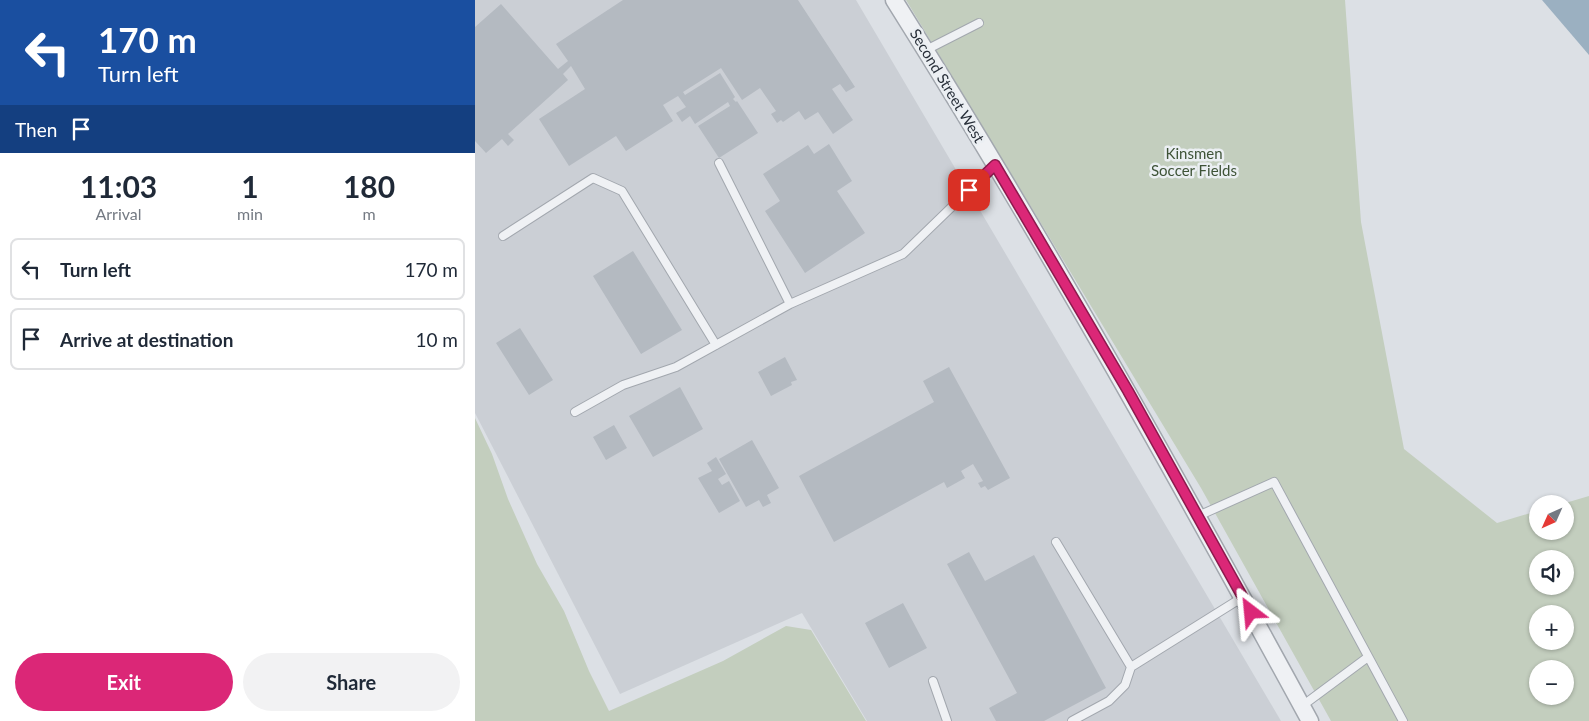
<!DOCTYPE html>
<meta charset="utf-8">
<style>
:root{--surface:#fff;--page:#f2f2f3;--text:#1f2937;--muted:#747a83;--line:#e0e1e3;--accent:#db2777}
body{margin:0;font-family:Lato,sans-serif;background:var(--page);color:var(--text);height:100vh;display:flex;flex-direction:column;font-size:19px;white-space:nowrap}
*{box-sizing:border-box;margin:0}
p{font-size:16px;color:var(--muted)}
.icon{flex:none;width:28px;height:28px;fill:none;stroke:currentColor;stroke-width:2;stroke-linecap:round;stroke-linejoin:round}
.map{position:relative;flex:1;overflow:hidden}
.panel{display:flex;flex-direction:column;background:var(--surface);width:475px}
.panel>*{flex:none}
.hud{background:#1a4fa0;color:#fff;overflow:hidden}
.needle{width:32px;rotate:225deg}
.buttons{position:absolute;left:1054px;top:495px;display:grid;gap:10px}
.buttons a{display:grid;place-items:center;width:45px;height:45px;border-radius:50%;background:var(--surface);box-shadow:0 1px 4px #0004;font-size:25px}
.pin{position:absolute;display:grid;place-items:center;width:42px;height:42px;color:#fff;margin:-21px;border-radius:10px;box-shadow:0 2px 8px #0006}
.me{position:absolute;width:55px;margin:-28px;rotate:331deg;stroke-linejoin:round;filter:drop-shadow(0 0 4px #0008)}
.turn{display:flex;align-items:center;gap:18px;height:105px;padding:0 15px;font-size:22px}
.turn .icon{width:65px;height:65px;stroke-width:2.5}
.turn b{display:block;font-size:35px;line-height:42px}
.then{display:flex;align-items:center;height:48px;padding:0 15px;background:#0003;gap:10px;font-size:19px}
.eta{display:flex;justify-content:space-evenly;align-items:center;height:85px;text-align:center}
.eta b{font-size:30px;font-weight:700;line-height:35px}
.action{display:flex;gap:10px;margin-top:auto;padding:10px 15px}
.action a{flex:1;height:58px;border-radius:30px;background:var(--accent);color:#fff;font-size:20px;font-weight:700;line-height:58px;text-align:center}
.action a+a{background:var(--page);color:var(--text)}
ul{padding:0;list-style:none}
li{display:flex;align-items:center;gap:15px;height:62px;margin:0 10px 8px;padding:0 5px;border:2px solid var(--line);border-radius:8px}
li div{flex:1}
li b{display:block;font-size:19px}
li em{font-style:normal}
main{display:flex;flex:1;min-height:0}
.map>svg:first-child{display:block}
</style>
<main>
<section class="panel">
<div class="hud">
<div class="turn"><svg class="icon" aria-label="left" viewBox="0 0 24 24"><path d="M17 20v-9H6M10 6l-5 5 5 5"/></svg><div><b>170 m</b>Turn left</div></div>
<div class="then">Then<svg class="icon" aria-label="arrive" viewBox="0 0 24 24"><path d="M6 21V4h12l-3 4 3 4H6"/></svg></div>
</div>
<div class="eta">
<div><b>11:03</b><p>Arrival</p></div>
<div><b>1</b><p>min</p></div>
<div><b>180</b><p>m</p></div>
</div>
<ul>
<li><svg class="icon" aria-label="left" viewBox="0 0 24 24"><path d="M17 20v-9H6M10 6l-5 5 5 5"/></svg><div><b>Turn left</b></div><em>170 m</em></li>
<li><svg class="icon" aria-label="arrive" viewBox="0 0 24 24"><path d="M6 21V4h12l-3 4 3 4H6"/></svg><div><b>Arrive at destination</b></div><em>10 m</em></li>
</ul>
<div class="action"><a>Exit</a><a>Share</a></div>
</section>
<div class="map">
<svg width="1114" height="721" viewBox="0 0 1114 721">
<rect width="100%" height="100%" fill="#dce0e5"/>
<path fill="#cbcfd5" d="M0 0H381L806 721H392L327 613 145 694 0 413Z"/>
<path fill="#c3cebe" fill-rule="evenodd" d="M431 0H870L886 222 929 449 1022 523 1062 511V531H1090V504H1087L1114 496V721H856L726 488ZM1062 559H1090V586H1062ZM1062 614H1090V641H1062ZM1062 669H1090V696H1062Z
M0 418 17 454 33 499 62 564 89 611 114 671 134 711 248 661 311 626 336 630 391 721H0Z"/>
<path fill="#9bb0c1" d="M1067 0H1114V55Z"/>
<path fill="#b4bac1" d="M148 0H323L380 87 371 92 365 84 357 89 378 120 358 134 343 112 330 120 324 111 308 122 306 120 302 123 296 114 301 111 285 88 267 100 246 68 208 92 210 95 245 73 260 97 258 99 261 102 262 101 283 133 244 158 223 126 255 106 253 102 220 124 215 116 207 122 201 113 211 107 203 96 188 105 198 121 151 151 141 136 94 166 64 119 110 89 96 66 88 74 93 80 33 134 39 140 33 146 27 139 11 153 0 141V27L26 4 83 69 93 61 81 44Z
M354 144 377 181 362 191 390 233 330 273 290 211 305 201 288 174 333 145 339 154Z
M158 251 207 330 166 354 118 276Z
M45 328 78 380 54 395 21 343Z
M310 357 322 380 316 382 317 385 296 396 283 372Z
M474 367 535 478 513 490 510 486 506 488 503 483 508 481 498 464 486 471 490 478 472 488 469 482 359 542 324 476 459 402 448 381Z
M205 387 228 429 178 457 154 416Z
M139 425 152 448 131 460 118 437Z
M277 440 304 488 292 495 296 503 288 507 284 500 271 507 244 459Z
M241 457 251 474 243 479 247 485 254 481 265 501 244 513 223 478 237 471 232 463Z
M494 552 510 581 559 555 631 688 569 721H521L514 708 542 693 472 564Z
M428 603 452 648 414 668 390 623Z"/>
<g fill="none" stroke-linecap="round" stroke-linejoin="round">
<defs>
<path id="lane" d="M451 50 504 23
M244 163 315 304
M28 236 118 178 147 191 241 345
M100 412 148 385 201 367 315 304 428 254 520 165
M723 516 799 482 928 721
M581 542 656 667 768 597
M458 681 472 721
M827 706 893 657
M597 721 634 701 650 685 656 667"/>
<path id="street" d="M419 0C567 235 702 477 835 721"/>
</defs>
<use href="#lane" stroke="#a2a7ae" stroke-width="10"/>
<use href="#street" stroke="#a2a7ae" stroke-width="19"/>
<use href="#lane" stroke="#eff1f4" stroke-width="8"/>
<use href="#street" stroke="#eff1f4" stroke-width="16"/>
</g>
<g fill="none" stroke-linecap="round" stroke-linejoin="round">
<defs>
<path id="route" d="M494 190 520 165 653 391 776 612"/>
</defs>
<use href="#route" stroke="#8e194d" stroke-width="12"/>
<use href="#route" stroke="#db2777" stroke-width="9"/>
</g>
<g text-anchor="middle" stroke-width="5" stroke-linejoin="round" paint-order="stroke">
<g font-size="15" fill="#282f39" stroke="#ebeff3">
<text transform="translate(472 86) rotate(59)" y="5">Second Street West</text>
</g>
<g font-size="15" fill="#3e5337" stroke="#ebeff3">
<text x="719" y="159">Kinsmen<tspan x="719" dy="17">Soccer Fields</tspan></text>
</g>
</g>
</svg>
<div class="buttons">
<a><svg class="needle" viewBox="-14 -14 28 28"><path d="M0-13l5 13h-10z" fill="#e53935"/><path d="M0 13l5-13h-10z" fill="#747a83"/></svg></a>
<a><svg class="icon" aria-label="sound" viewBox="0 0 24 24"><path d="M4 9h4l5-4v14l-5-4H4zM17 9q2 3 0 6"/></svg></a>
<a>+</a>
<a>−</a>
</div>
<div class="pin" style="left:494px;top:190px;background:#d93025"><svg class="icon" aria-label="arrive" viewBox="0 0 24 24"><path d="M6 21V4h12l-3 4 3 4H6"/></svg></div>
<svg class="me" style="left:776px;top:612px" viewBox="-20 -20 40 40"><path d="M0-17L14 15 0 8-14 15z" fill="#db2777" stroke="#fff" stroke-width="4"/></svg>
</div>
</main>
